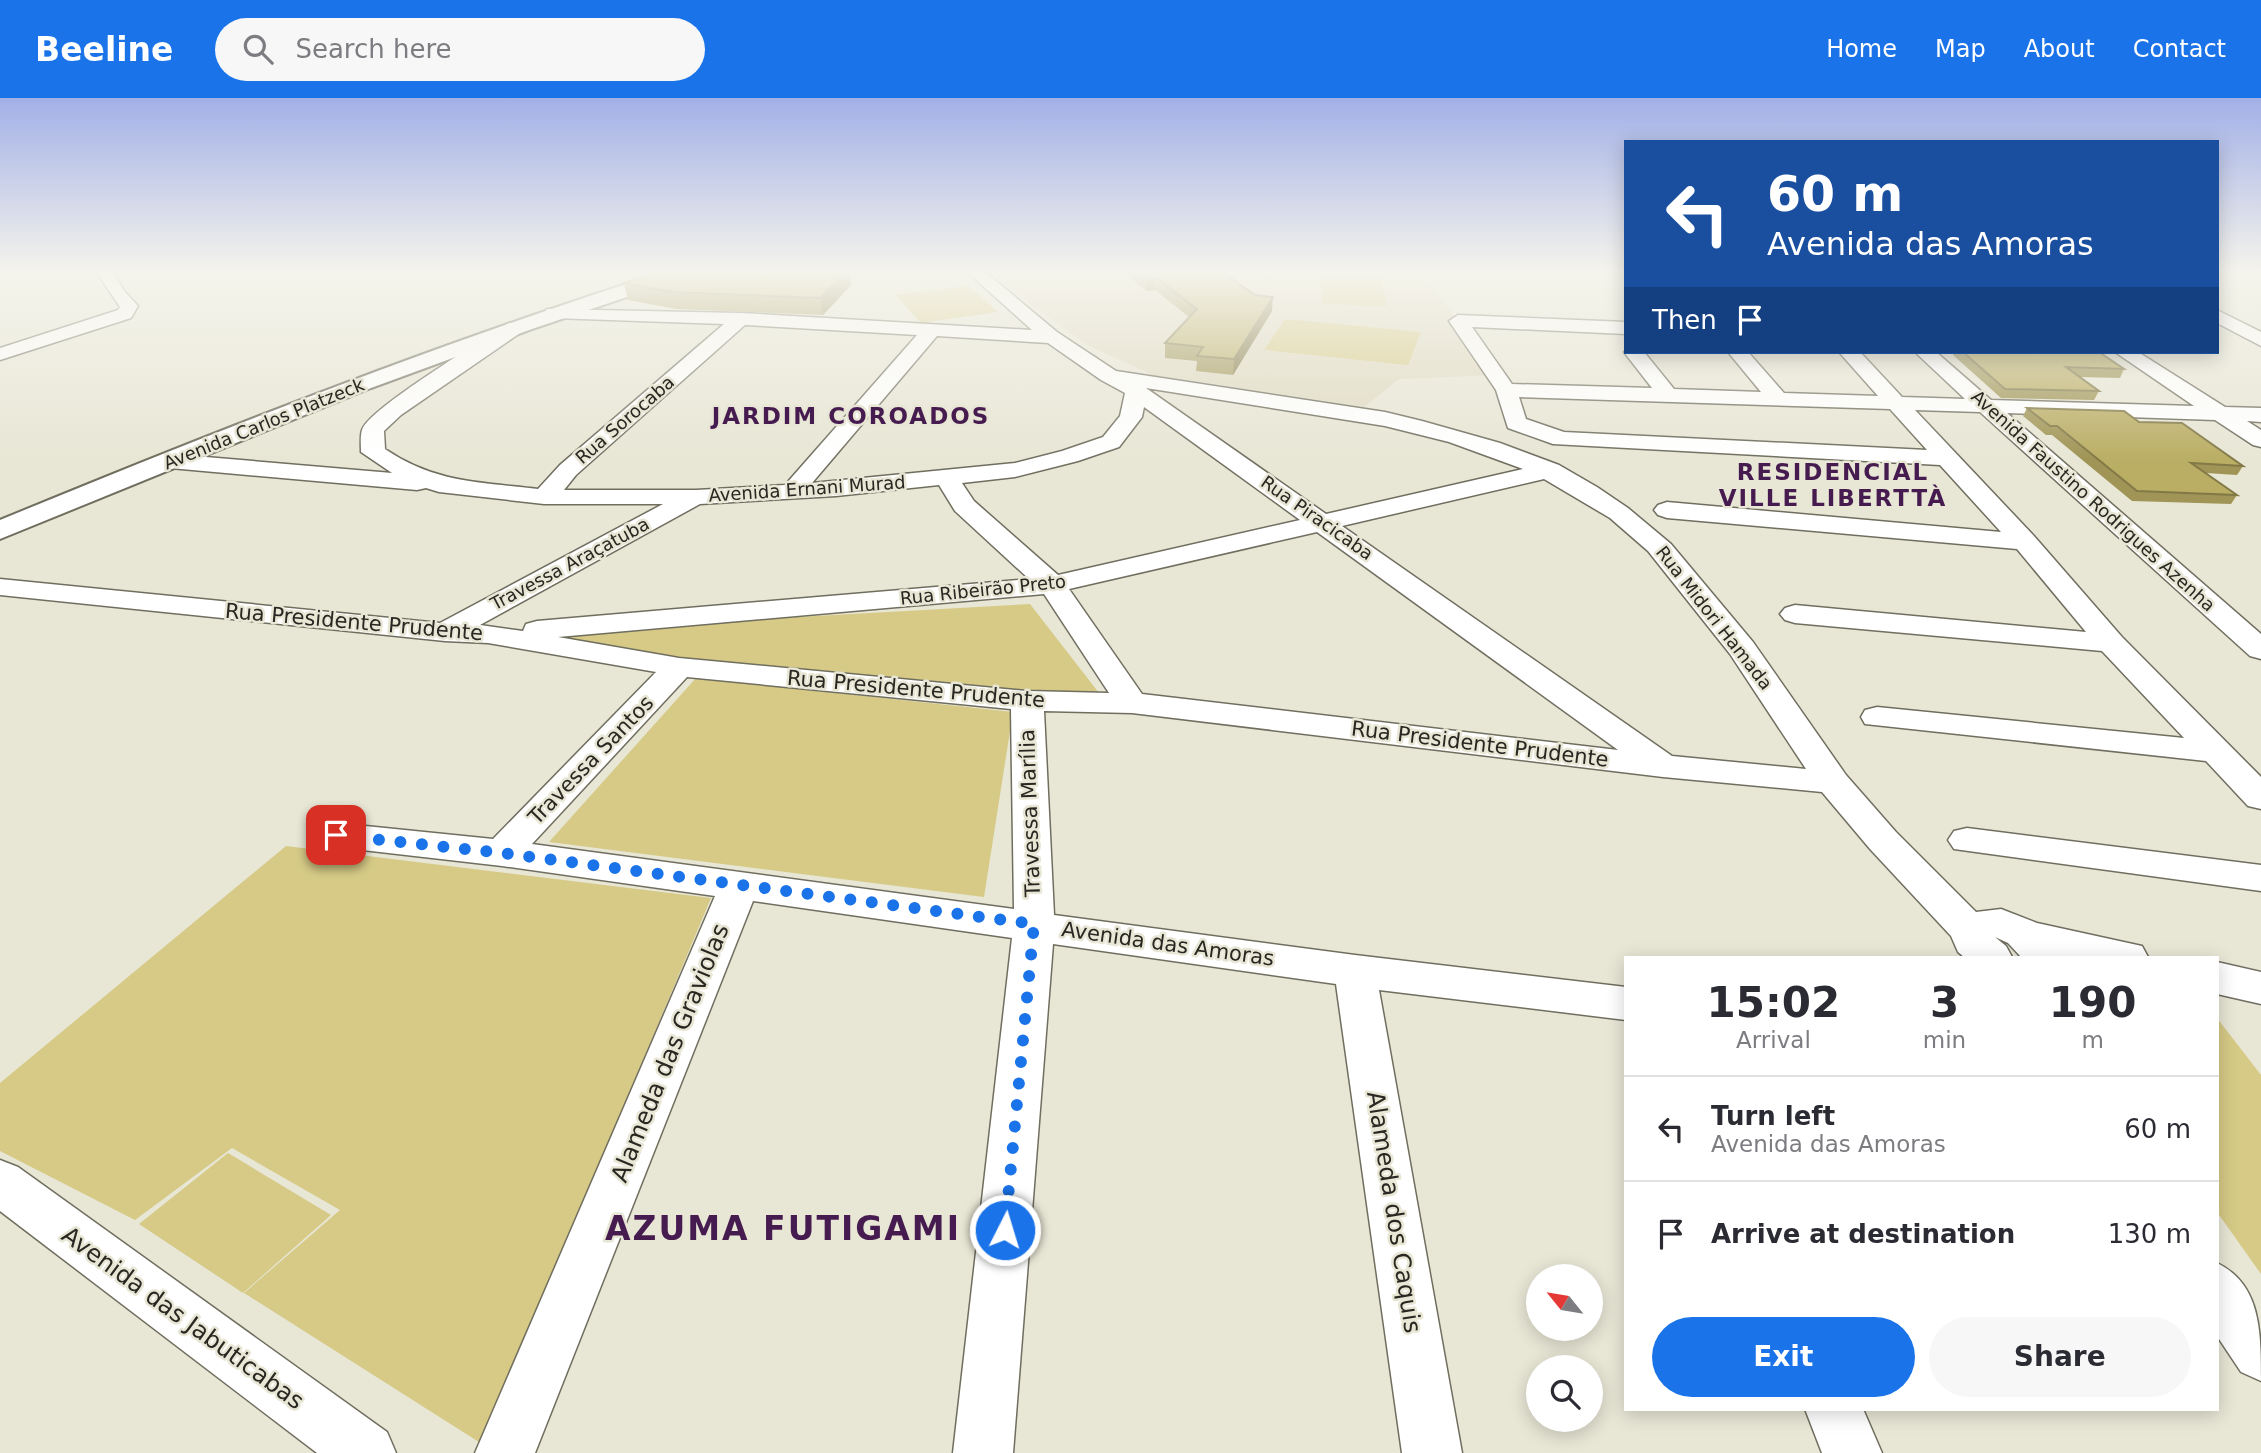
<!DOCTYPE html>
<meta charset="utf-8">
<style>
:root{--surface:#fff;--page:#f7f7f7;--text:#2b2b33;--muted:#7c7c81;--line:#e1e1e2;--accent:#1a73e8}
body{margin:0;font-family:"DejaVu Sans",sans-serif;background:var(--page);color:var(--text);height:100vh;display:flex;flex-direction:column;font-size:26px;white-space:nowrap}
*{box-sizing:border-box;margin:0}
p{font-size:23px;color:var(--muted)}
.icon{flex:none;width:38px;height:38px;fill:none;stroke:currentColor;stroke-width:2;stroke-linecap:round;stroke-linejoin:round}
.map{position:relative;flex:1;overflow:hidden}
.details{position:absolute;left:1624px;top:858px;width:595px;height:455px;display:flex;flex-direction:column;background:var(--surface);border-radius:0px;box-shadow:0 4px 18px #0003}
.details>*{flex:none}
.hud{position:absolute;left:1624px;top:42px;width:595px;height:214px;border-radius:0px;box-shadow:0 4px 18px #0003;background:#1a4fa0;color:#fff;overflow:hidden}
.needle{width:46px;rotate:300deg}
.buttons{position:absolute;left:1526px;top:1166px;display:grid;gap:14px}
.buttons a{display:grid;place-items:center;width:77px;height:77px;border-radius:50%;background:var(--surface);box-shadow:0 4px 18px #0003;font-size:35px}
.pin{position:absolute;display:grid;place-items:center;width:60px;height:60px;color:#fff;margin:-30px;border-radius:14px;box-shadow:0 4px 10px #0006}
.me{position:absolute;width:77px;margin:-38px;rotate:5deg;stroke-linejoin:round;filter:drop-shadow(0 0 5px #0008)}
.turn{display:flex;align-items:center;gap:24px;height:147px;padding:0 28px;font-size:32px}
.turn .icon{width:91px;height:91px;stroke-width:2.5}
.turn b{display:block;font-size:49px;line-height:60px}
.then{display:flex;align-items:center;height:66px;padding:0 28px;background:#0003;gap:14px;font-size:26px}
.eta{display:flex;justify-content:space-evenly;align-items:center;height:119px;text-align:center}
.eta b{font-size:42px;font-weight:700;line-height:49px}
.primary-button{display:flex;gap:14px;margin-top:auto;padding:14px 28px}
.primary-button a{flex:1;height:80px;border-radius:42px;background:var(--accent);color:#fff;font-size:28px;font-weight:700;line-height:80px;text-align:center}
.primary-button a+a{background:var(--page);color:var(--text)}
ul{padding:0;list-style:none}
li{display:flex;align-items:center;gap:21px;height:105px;padding:0 28px;border-top:2px solid var(--line)}
li div{flex:1}
li b{display:block;font-size:26px}
li em{font-style:normal}
header{display:flex;align-items:center;gap:42px;box-sizing:border-box;height:98px;padding:0 35px;background:var(--accent);color:#fff}
header strong{font-size:33px}
nav{display:flex;gap:38px;margin-inline-start:auto;font-size:24px}
.search{width:490px;height:63px;background:var(--page);display:flex;align-items:center;gap:18px;box-sizing:border-box;padding:0 24px;border-radius:38px;color:var(--muted);font-size:26px}
.map>svg:first-child{display:block}
</style>
<header>
<strong>Beeline</strong>
<div class="search"><svg class="icon" aria-label="search" viewBox="0 0 24 24"><circle cx="10" cy="10" r="6"/><path d="M15 15l6 6"/></svg>Search here</div>
<nav><a>Home</a><a>Map</a><a>About</a><a>Contact</a></nav>
</header>
<div class="map">
<svg width="2261" height="1355" viewBox="0 0 2261 1355">
<rect width="100%" height="100%" fill="#e8e6d5"/>
<path fill="#dfdac2" d="M990 172H1420L1498 277 1399 281 1364 309 1153 277 1089 248 1030 206Z"/>
<path fill="#d6ca86" d="M1320 179 1380 180 1387 208 1323 206Z
M969 188 998 214 921 225 895 197Z
M1285 221 1421 234 1408 267 1264 252Z
M1030 506 1099 595 1023 593 690 561 515 535Z
M696 580 1013 614 984 799 549 744Z
M286 748 711 800 482 1346 244 1195 340 1112 232 1050 135 1122 0 1053V985Z
M2217 920 2261 977V1176L2217 1114Z
M228 1055 331 1117 243 1195 139 1126Z"/>
<g fill="none" stroke-linecap="round" stroke-linejoin="round">
<defs>
<path id="minor" d="M95 172H111L125 194 138 208 131 220 0 262V250L118 212 120 209Z
M965 172H983L1057 234 1116 273 1385 314 1422 323 1500 345 1559 367 1597 389 1628 410 1671 446 1753 544 1846 677 1896 734 1976 814 2001 811 2037 825 2142 848 2148 859H2021L2008 845 1995 839 2006 848 2012 859H1964L1958 854 1951 838 1870 751 1822 694 1663 679 1132 615 1044 613 1054 817 1355 857 1626 889V922L1379 892 1462 1355H1402L1336 886 1053 846 1013 1355H953L1012 840 753 803 535 1355H475L715 798 502 768 336 749 323 746 317 737 323 728 336 725 493 741 656 574 488 545 445 543 0 497V481L440 525 663 406H544L439 394 426 390 417 392 170 370 162 368 158 363 162 358 170 356 392 375 361 354C361 348 360 338 362 332 368 311 485 241 509 225H523L525 229 523 233 401 317 384 333 385 351C435 385 480 384 538 391L560 367 724 226 553 220 544 215 547 211 741 215 1032 232ZM745 227 917 237 785 387 696 392H564L576 377ZM937 238 1048 245 1101 282 1125 295 1120 318 1103 339 1062 353 1015 365 812 385ZM1146 290 1385 328 1449 344 1523 371 1326 416ZM1144 309 1300 422 1058 477 974 403 962 385 1015 379 1078 363 1119 349 1142 319ZM1544 381 1610 420 1648 453 1730 556 1806 671 1672 658 1342 428ZM939 387 955 413 1029 481 537 523 526 526 523 533 480 527 700 406 836 398ZM1317 434 1618 652 1142 596 1069 491ZM1044 496 1109 595 1027 593 679 560 558 539ZM687 579 1011 611 1014 811 532 746Z
M2217 212 2261 234V248L2217 225Z
M1458 217 1626 224V236L1472 229 1512 286 1652 290 1624 254 1626 252 1644 254 1674 291 1761 294 1728 254H1748L1784 295 1878 298 1839 254H1860L1902 299 1965 301 1915 254H1936L1991 302 2194 308 2115 254H2138L2225 309 2261 310V324L2247 323 2261 332V349L2253 347 2215 322 2007 315 2261 536V561L2250 558 1980 314 1915 312 2034 438 2122 539 2261 679V711L2248 708 2206 663 1865 626 1861 619 1865 612 1877 609 2184 640 2102 553 1795 525 1785 522 1780 516 1785 510 1795 507 2086 534 2017 451 1667 420 1658 417 1654 412 1658 407 1667 404 2001 434 1940 367 1553 346 1508 330 1496 292 1449 223ZM1519 299 1890 311 1927 352 1564 334 1526 321Z
M1967 730 2261 767V793L1954 751 1948 742 1954 733Z
M2217 864 2261 874V906L2217 896Z
M0 1062 18 1069 387 1334 396 1355H317L0 1113Z
M2217 1165C2261 1186 2261 1234 2261 1283L2241 1274 2217 1238Z
M1805 1311H1863L1882 1355H1822Z"/>
<path id="major" d="M670 172H698L695 176 532 231 371 290 0 441V422C221 331 442 244 670 172Z"/>
</defs>
<use href="#minor" stroke="#706e5f" stroke-width="3"/>
<use href="#major" stroke="#706e5f" stroke-width="4"/>
<use href="#minor" fill="#fff" fill-rule="evenodd"/>
<use href="#major" fill="#fff" fill-rule="evenodd"/>
</g>
<path fill="#a09556" d="M662 172H849L851 187 823 217 676 211 628 202 624 185Z
M1120 172H1219L1272 213 1233 277 1196 273 1197 263 1165 260V245L1189 219 1155 192 1147 193Z
M1954 254H2099L2124 271 2120 280 2079 279 2099 293 2094 302 2001 300 1953 257Z
M2027 310 2139 324 2243 368 2237 377 2206 375 2237 397 2231 406 2132 403 2052 337H2046L2023 318Z"/>
<path fill="#827946" d="M847 172H849L851 187 823 217 820 200Z
M1155 179V192L1147 193V180Z
M1273 199 1272 213 1233 277 1234 261Z"/>
<path fill="#baad64" stroke="#827946" stroke-width="2" d="M662 172H847L820 200 672 194 624 185Z
M1137 172H1219L1255 197 1273 199 1234 261 1197 258 1203 249 1165 245 1197 211 1155 179 1147 180Z
M1963 254H2099L2124 271 2066 269 2099 293 2005 291Z
M2027 310 2124 313 2139 324 2182 325 2243 368 2191 365 2237 397 2137 393 2057 328H2050Z"/>
<linearGradient id="sky" x2="0" y2="1"><stop stop-color="#a2b0e7"/><stop offset="0.48" stop-color="#f5f4ec"/><stop offset="1" stop-color="#f5f4ec" stop-opacity="0"/></linearGradient>
<rect width="2261" height="362" fill="url(#sky)"/>
<g fill="none" stroke-linecap="round" stroke-linejoin="round">
<path stroke="#1a73e8" stroke-width="12" stroke-dasharray="0 21.6" d="M336 737 502 755 1034 826 1005 1132"/>
</g>
<g text-anchor="middle" stroke-width="5" stroke-linejoin="round" paint-order="stroke">
<g font-size="18" fill="#282721" stroke="#e8e6d5">
<text transform="translate(625 322) rotate(-41)" y="6">Rua Sorocaba</text>
<text transform="translate(264 326) rotate(-22)" y="6">Avenida Carlos Platzeck</text>
<text transform="translate(807 391) rotate(-4)" y="6">Avenida Ernani Murad</text>
<text transform="translate(2093 403) rotate(42)" y="6">Avenida Faustino Rodrigues Azenha</text>
<text transform="translate(1317 420) rotate(35)" y="6">Rua Piracicaba</text>
<text transform="translate(570 466) rotate(-28)" y="6">Travessa Araçatuba</text>
<text transform="translate(983 492) rotate(-6)" y="6">Rua Ribeirão Preto</text>
<text transform="translate(1714 520) rotate(52)" y="6">Rua Midori Hamada</text>
</g>
<g font-size="21" fill="#282721" stroke="#e8e6d5">
<text transform="translate(354 524) rotate(5)" y="7">Rua Presidente Prudente</text>
<text transform="translate(916 591) rotate(5)" y="7">Rua Presidente Prudente</text>
<text transform="translate(1480 646) rotate(7)" y="7">Rua Presidente Prudente</text>
<text transform="translate(591 662) rotate(-46)" y="7">Travessa Santos</text>
<text transform="translate(1030 715) rotate(-92)" y="7">Travessa Marília</text>
<text transform="translate(1168 846) rotate(8)" y="7">Avenida das Amoras</text>
</g>
<g font-size="23" font-weight="bold" letter-spacing="2" fill="#461c50" stroke="#e8e6d5">
<text x="851" y="326">JARDIM COROADOS</text>
<text x="1833" y="382">RESIDENCIAL<tspan x="1833" dy="26">VILLE LIBERTTÀ</tspan></text>
</g>
<g font-size="24" fill="#282721" stroke="#e8e6d5">
<text transform="translate(670 955) rotate(-68)" y="8">Alameda das Graviolas</text>
<text transform="translate(1394 1114) rotate(81)" y="8">Alameda dos Caquis</text>
<text transform="translate(183 1220) rotate(36)" y="8">Avenida das Jabuticabas</text>
</g>
<g font-size="33" font-weight="bold" letter-spacing="2" fill="#461c50" stroke="#e8e6d5">
<text x="783" y="1142">AZUMA FUTIGAMI</text>
</g>
</g>
</svg>
<div class="buttons">
<a><svg class="needle" viewBox="-14 -14 28 28"><path d="M0-13l5 13h-10z" fill="#e53935"/><path d="M0 13l5-13h-10z" fill="#7c7c81"/></svg></a>
<a><svg class="icon" aria-label="search" viewBox="0 0 24 24"><circle cx="10" cy="10" r="6"/><path d="M15 15l6 6"/></svg></a>
</div>
<div class="pin" style="left:336px;top:737px;background:#d93025"><svg class="icon" aria-label="arrive" viewBox="0 0 24 24"><path d="M6 21V4h12l-3 4 3 4H6"/></svg></div>
<svg class="me" style="left:1005px;top:1132px" viewBox="-20 -20 40 40"><circle r="17" fill="#1a73e8" stroke="#fff" stroke-width="3"/><path d="M0-11L8 9 0 5-8 9z" fill="#fff"/></svg>
<div class="hud">
<div class="turn"><svg class="icon" aria-label="left" viewBox="0 0 24 24"><path d="M17 20v-9H6M10 6l-5 5 5 5"/></svg><div><b>60 m</b>Avenida das Amoras</div></div>
<div class="then">Then<svg class="icon" aria-label="arrive" viewBox="0 0 24 24"><path d="M6 21V4h12l-3 4 3 4H6"/></svg></div>
</div>
<section class="details">
<div class="eta">
<div><b>15:02</b><p>Arrival</p></div>
<div><b>3</b><p>min</p></div>
<div><b>190</b><p>m</p></div>
</div>
<ul>
<li><svg class="icon" aria-label="left" viewBox="0 0 24 24"><path d="M17 20v-9H6M10 6l-5 5 5 5"/></svg><div><b>Turn left</b><p>Avenida das Amoras</p></div><em>60 m</em></li>
<li><svg class="icon" aria-label="arrive" viewBox="0 0 24 24"><path d="M6 21V4h12l-3 4 3 4H6"/></svg><div><b>Arrive at destination</b></div><em>130 m</em></li>
</ul>
<div class="primary-button"><a>Exit</a><a>Share</a></div>
</section>
</div>
